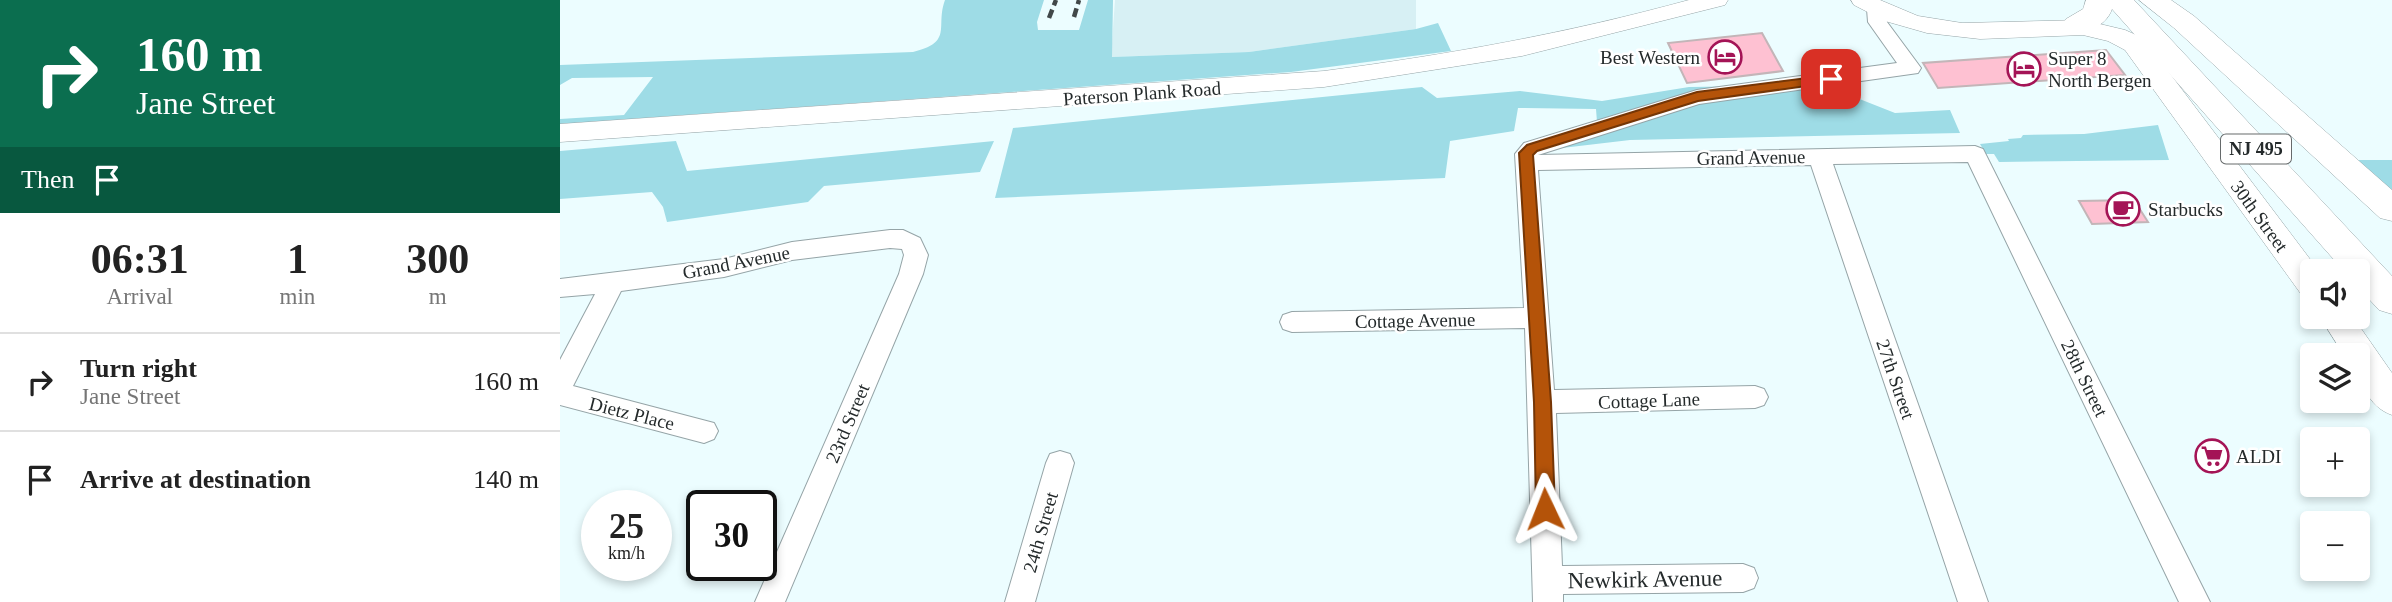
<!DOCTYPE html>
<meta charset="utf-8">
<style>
:root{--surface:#fff;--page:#f2f2f2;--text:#222;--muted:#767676;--line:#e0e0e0}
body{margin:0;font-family:"Times New Roman",serif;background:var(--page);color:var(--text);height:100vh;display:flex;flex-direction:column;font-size:26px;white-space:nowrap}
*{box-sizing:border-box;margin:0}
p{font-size:23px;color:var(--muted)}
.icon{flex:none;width:38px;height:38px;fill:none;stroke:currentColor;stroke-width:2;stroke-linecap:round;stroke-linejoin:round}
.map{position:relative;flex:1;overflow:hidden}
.details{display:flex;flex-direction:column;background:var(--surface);width:560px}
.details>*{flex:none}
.top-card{background:#0b6e4f;color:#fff;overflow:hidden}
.controls{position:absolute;left:1740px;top:259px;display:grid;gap:14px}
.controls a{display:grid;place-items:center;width:70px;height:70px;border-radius:7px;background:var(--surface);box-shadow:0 4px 10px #0003;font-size:35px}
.speed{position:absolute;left:21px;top:490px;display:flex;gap:14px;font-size:35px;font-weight:700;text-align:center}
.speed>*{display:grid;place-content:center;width:91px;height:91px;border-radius:50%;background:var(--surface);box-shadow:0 4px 10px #0003;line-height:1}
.speed small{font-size:18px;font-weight:400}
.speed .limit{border:4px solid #111;border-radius:10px;background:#fff;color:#111}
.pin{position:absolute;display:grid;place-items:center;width:60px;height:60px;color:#fff;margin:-30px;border-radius:14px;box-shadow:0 4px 10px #0006}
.me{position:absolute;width:77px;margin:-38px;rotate:358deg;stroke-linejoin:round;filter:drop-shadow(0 0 5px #0008)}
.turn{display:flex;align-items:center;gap:24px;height:147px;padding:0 21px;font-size:32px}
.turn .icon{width:91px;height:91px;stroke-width:2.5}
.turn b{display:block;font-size:49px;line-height:60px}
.then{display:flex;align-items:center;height:66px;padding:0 21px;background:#0003;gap:14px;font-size:26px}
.eta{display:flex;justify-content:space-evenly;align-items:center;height:119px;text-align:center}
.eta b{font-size:42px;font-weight:600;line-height:49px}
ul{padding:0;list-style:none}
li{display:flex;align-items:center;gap:21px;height:98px;padding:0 21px;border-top:2px solid var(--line)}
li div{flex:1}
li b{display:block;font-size:26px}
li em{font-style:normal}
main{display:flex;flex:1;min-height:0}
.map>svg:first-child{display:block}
</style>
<main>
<section class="details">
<div class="top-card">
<div class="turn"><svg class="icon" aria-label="right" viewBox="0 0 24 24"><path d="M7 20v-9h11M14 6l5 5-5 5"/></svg><div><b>160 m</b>Jane Street</div></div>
<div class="then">Then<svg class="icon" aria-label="arrive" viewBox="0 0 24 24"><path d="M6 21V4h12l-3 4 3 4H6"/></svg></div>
</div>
<div class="eta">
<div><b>06:31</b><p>Arrival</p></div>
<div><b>1</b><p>min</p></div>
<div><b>300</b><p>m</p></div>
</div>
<ul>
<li><svg class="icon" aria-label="right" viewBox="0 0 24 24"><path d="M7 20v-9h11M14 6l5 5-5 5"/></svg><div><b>Turn right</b><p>Jane Street</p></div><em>160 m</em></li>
<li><svg class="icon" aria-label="arrive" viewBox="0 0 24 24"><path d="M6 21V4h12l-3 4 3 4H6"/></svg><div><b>Arrive at destination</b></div><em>140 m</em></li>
</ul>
</section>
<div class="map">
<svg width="1832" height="602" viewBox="0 0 1832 602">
<rect width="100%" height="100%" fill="#ecfdff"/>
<path fill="#d7f0f4" d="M555 0H856V29L689 52 551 57Z"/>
<path fill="#9edce6" d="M385 0H484L477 22 478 30H519L528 0H553L552 57 689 52 856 29 878 23 891 51 731 72 0 124V119L64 115 93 77 12 78 0 85V65L353 52C394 42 375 27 385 0Z
M1290 85 1297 98 1335 113 1390 110 1400 133 1070 140 985 150 1037 122 1036 109 958 108 954 131 890 141 885 178 435 198 453 128 862 87 877 98 960 91 1042 101 1129 87Z
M1598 125 1609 160 1439 162 1434 154H1426L1420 144 1449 141 1448 139 1461 138 1463 135 1524 134Z
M116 141 127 171 434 141 420 172 264 186 248 202 107 222 103 207 92 192 0 199V151Z
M1796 160H1832V193Z"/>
<path fill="#fec1d2" stroke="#c3b5b8" stroke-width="2" d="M1202 33 1223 71 1127 83 1108 43Z
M1546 50 1565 75 1378 88 1363 63Z
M1574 200 1588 222 1532 224 1519 201Z"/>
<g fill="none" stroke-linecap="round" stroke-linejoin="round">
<defs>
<path id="minor" d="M1316 3 1325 9 1327 22 1361 68 1358 73 1139 104 978 155 1415 146 1423 149 1650 602H1619L1408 162 1273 164 1428 602H1398L1251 165 978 170 994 390 1195 386 1204 389 1208 397 1204 405 1195 408 996 413 1002 566 1183 564 1194 568 1198 578 1194 588 1183 592 1003 594V602H973L965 328 732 332 723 329 720 322 723 315 732 312 964 308 955 154 964 143 1137 90 1337 63 1308 22 1307 9Z
M330 230H343L360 238 368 255 363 274 225 602H195L339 274 344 255 342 249 330 248 232 260 164 277 61 291 13 386 154 423 158 431 154 439 144 443 0 405V360L35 294 0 297V279L164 259 232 242Z
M500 451 510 454 514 463 475 602H445L486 463 490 454Z"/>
<path id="major" d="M1129 0H1168L1165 5 962 56 764 87 0 142V124L764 71C887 55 1009 33 1129 0Z
M1291 0H1320L1358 16 1402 23 1523 20 1565 30 1583 38 1759 271H1752V297L1741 294 1565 50 1548 41 1523 35 1420 39 1367 33 1325 21 1294 5Z
M1760 317H1793L1832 373V415C1808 407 1797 379 1797 355H1784Z"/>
<path id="highway" d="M1526 0H1574L1832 276V314L1819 310 1797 286V271H1784L1552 9C1546 27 1523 36 1506 31L1502 25 1506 19 1523 9Z
M1579 0H1611L1634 16 1832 190V221L1820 218 1614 28Z"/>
</defs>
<use href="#minor" stroke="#95a4a7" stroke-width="2"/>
<use href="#major" stroke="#95a4a7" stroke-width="1"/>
<use href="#highway" stroke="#95a4a7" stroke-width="1"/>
<use href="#minor" fill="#fff" fill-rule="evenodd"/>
<use href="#major" fill="#fff" fill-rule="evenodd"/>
<use href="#highway" fill="#fff" fill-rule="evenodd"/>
<path stroke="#414849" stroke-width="4.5" stroke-dasharray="9 4.5" stroke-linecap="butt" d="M514 17 519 0
M489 18 496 0"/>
</g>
<path fill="#b45309" stroke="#753606" stroke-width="2" d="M1271 75 1275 76V82L1138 101 977 151 973 155 991 402 995 509 992 515 985 518 979 515 976 509 974 402 959 153 967 145 1137 92Z"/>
<defs>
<symbol id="hotel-ring" viewBox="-11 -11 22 22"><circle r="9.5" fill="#fff" stroke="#a41456" stroke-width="1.5"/><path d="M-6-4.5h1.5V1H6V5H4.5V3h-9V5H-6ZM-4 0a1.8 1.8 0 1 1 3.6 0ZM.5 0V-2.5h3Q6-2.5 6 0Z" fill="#a41456"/></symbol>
<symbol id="cafe-ring" viewBox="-11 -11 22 22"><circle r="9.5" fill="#fff" stroke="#a41456" stroke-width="1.5"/><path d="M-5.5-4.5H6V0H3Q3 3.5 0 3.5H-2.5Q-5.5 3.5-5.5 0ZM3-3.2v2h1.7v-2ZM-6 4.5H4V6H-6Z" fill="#a41456"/></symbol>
<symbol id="supermarket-ring" viewBox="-11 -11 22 22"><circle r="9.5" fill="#fff" stroke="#a41456" stroke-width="1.5"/><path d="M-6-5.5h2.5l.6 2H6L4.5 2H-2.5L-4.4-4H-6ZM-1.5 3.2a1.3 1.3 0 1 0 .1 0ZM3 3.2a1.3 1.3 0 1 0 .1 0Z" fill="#a41456"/></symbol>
</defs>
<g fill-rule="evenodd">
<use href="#hotel-ring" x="1146" y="38" width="38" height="38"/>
<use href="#hotel-ring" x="1445" y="50" width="38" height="38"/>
<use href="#cafe-ring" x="1544" y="190" width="38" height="38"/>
<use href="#supermarket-ring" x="1633" y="437" width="38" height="38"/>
</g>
<g text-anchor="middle" stroke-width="5" stroke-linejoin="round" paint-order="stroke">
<rect fill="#fff" stroke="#666a6b" stroke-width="2" x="1661" y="134.5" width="70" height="29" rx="5"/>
<g font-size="18" font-weight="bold" fill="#242a2b">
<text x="1696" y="155">NJ 495</text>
</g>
<g font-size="19" fill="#242a2b" stroke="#fff" text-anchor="start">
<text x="1140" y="64" text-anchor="end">Best Western</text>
<text x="1488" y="65">Super 8<tspan x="1488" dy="22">North Bergen</tspan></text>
<text x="1588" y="216">Starbucks</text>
<text x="1676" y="463">ALDI</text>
</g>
<g font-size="19" fill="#242a2b" stroke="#fff">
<text transform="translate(582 93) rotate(-4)" y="7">Paterson Plank Road</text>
<text transform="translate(1191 157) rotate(-1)" y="7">Grand Avenue</text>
<text transform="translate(1700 216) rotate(54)" y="7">30th Street</text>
<text transform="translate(176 262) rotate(-11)" y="7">Grand Avenue</text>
<text transform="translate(855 320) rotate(-1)" y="7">Cottage Avenue</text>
<text transform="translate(1525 378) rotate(64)" y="7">28th Street</text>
<text transform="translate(1336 379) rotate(71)" y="7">27th Street</text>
<text transform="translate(1089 400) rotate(-2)" y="7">Cottage Lane</text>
<text transform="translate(72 413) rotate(14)" y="7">Dietz Place</text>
<text transform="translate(287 423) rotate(-67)" y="7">23rd Street</text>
<text transform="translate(480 532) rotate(-74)" y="7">24th Street</text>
</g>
<g font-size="23" fill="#242a2b" stroke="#fff">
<text transform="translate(1085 579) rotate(-1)" y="8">Newkirk Avenue</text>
</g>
</g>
</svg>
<div class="controls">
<a><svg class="icon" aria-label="sound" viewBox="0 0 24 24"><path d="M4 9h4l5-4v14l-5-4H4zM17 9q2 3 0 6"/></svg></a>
<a><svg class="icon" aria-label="layers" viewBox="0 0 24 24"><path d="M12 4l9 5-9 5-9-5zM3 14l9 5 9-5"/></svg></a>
<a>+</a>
<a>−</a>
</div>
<div class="speed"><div>25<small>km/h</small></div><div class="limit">30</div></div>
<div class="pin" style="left:1271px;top:79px;background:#d93025"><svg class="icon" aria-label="arrive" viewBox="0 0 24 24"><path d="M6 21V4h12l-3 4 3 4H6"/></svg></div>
<svg class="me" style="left:985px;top:509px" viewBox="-20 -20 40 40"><path d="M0-17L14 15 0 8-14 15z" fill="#b45309" stroke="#fff" stroke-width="4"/></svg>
</div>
</main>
